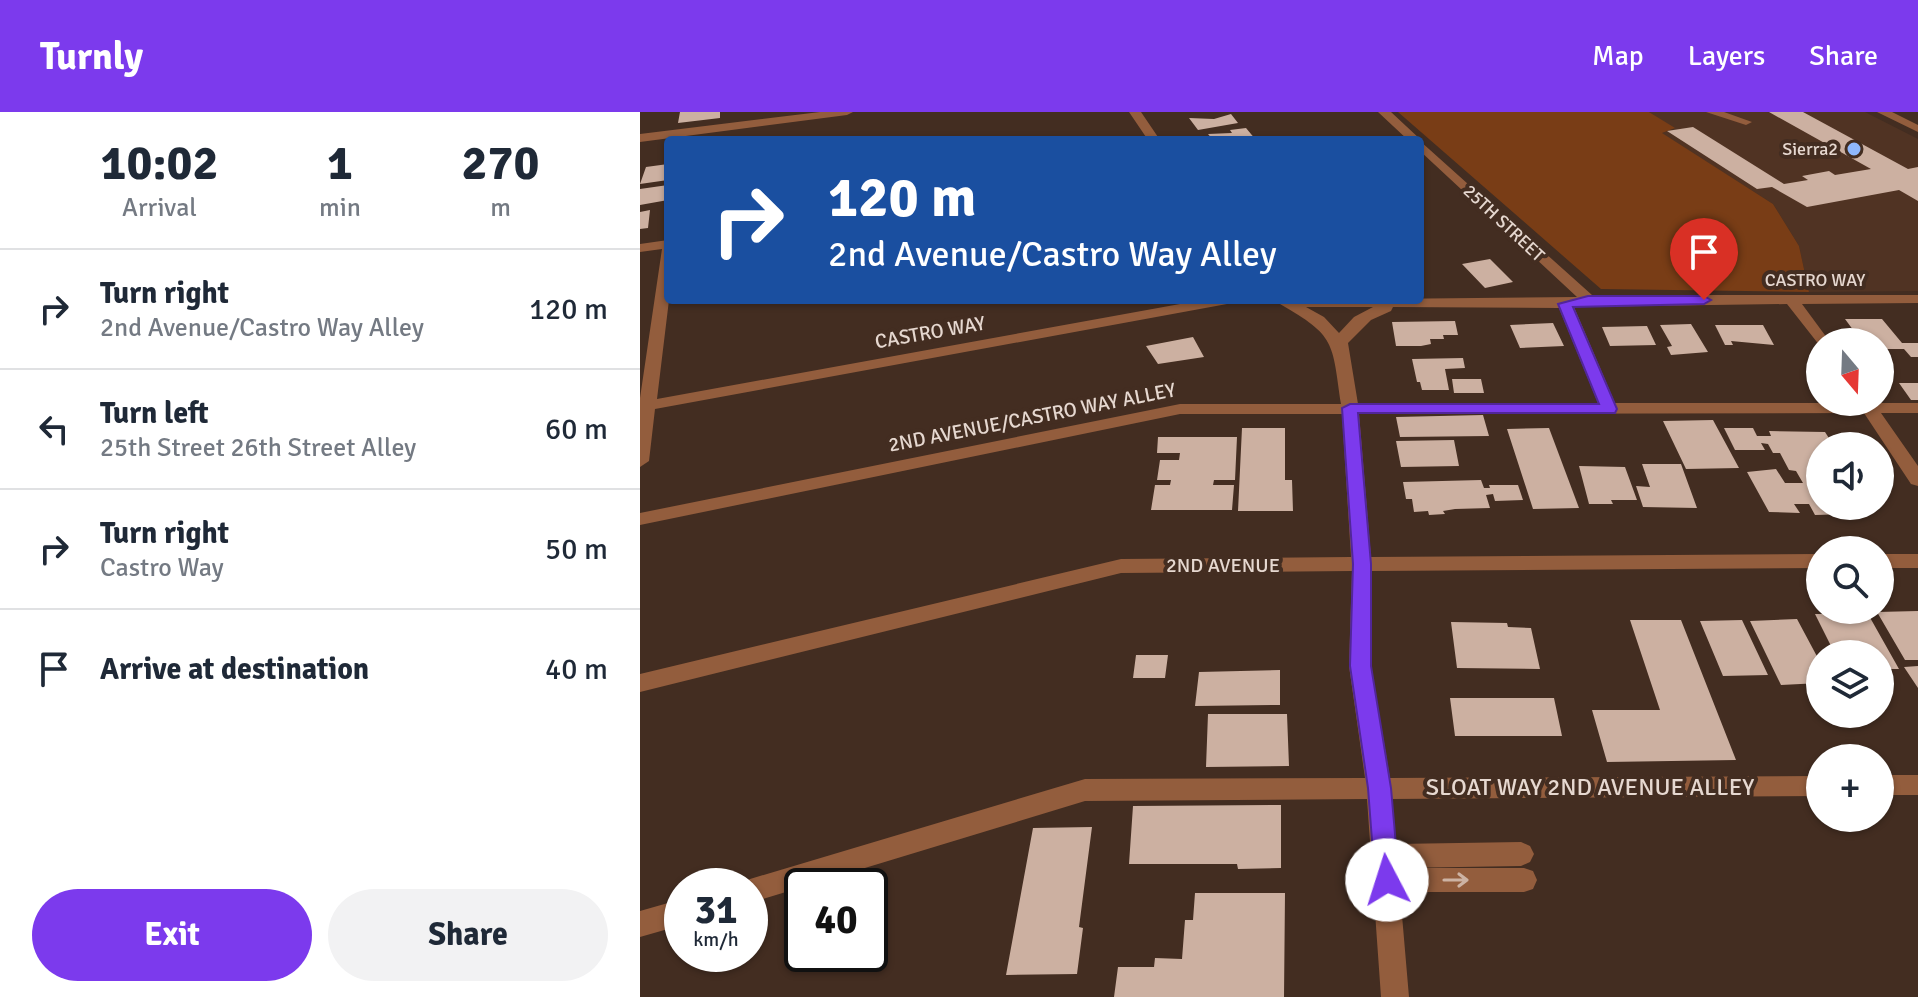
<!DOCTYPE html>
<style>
:root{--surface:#fff;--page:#f2f2f3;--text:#1f2937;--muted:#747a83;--line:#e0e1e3;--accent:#7c3aed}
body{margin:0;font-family:Signika,sans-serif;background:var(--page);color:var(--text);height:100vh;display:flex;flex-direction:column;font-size:30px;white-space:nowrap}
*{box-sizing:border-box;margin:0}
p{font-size:26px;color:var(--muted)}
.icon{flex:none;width:44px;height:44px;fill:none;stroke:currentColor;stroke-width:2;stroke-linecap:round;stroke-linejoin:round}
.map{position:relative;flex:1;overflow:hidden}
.drawer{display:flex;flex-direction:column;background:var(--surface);width:640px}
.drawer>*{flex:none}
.hud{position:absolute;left:24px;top:24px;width:760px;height:168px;border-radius:8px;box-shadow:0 2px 6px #0004;background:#1a4fa0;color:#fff;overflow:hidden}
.needle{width:52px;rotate:161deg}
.controls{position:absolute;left:1166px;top:216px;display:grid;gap:16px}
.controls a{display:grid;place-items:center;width:88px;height:88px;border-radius:50%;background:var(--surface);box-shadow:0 2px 6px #0004;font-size:40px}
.speed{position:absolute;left:24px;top:756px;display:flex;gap:16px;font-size:40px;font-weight:700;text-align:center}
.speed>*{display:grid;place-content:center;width:104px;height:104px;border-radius:50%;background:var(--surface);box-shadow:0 2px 6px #0004;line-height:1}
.speed small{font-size:20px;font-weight:400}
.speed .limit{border:4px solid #111;border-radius:12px;background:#fff;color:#111}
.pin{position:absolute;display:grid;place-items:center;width:68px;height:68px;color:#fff;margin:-82px -34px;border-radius:50% 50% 50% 0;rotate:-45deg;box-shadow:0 0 8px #0007}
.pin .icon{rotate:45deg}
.me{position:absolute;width:88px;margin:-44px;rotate:355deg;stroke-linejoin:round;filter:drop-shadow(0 0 6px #0008)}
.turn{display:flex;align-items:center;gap:28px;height:168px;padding:0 32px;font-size:36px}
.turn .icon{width:104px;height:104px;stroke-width:2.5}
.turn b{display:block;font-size:56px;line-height:68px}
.eta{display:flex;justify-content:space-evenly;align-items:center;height:136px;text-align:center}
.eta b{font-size:48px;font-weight:700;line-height:56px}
.primary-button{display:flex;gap:16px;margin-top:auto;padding:16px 32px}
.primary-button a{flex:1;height:92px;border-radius:48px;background:var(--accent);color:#fff;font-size:32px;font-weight:700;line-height:92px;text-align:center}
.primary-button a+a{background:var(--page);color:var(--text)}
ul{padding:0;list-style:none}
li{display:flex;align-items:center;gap:24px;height:120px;padding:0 32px;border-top:2px solid var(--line)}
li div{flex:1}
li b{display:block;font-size:30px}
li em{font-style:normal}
header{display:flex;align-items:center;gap:48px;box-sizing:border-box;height:112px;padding:0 40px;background:var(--accent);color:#fff}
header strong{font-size:38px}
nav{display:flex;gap:44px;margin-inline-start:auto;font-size:28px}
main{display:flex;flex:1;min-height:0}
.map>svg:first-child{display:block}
</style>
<header>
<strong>Turnly</strong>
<nav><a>Map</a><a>Layers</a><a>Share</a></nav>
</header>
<main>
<section class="drawer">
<div class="eta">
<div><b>10:02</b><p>Arrival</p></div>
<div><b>1</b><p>min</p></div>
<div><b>270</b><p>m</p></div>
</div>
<ul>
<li><svg class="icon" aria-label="right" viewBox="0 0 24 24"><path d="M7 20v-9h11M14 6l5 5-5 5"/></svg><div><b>Turn right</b><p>2nd Avenue/Castro Way Alley</p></div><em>120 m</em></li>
<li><svg class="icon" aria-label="left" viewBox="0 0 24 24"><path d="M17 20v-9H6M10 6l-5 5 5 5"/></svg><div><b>Turn left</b><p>25th Street 26th Street Alley</p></div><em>60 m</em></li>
<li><svg class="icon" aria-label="right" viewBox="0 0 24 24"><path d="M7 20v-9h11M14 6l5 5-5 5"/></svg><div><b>Turn right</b><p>Castro Way</p></div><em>50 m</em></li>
<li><svg class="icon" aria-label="arrive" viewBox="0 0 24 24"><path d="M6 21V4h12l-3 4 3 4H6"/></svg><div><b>Arrive at destination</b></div><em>40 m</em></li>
</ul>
<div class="primary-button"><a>Exit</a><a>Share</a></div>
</section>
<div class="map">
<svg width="1278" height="885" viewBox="0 0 1278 885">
<rect width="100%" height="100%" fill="#432d21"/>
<path fill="#503323" d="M1009 0H1225L1278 27V179L1169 180 1159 134 1133 92 1021 21 1034 17Z"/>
<path fill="#793d16" d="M758 0H1009L1035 16 1022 21 1133 92 1159 134 1169 180 961 177Z"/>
<path fill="#ccb0a1" d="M40 0H80V6L38 11Z
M1129 0H1163L1268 57 1278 55V89L1259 78 1167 95 1132 75 1117 77 1027 19 1053 15 1144 72 1168 68 1162 64 1189 59 1195 63 1231 57Z
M591 2 598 11 558 18 549 6 574 7Z
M606 16 616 28H573L568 22 592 21 590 18Z
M28 52V68L0 72 6 55Z
M28 73V88L0 93V77Z
M10 98 8 116 0 117V100Z
M850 147 873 170 845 176 822 152Z
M1205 207H1242L1262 231H1278V245H1271L1264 237H1240V230H1222Z
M815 209 818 223H803L804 227H790L791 232 781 234H756L752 210Z
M913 211 924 234 880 236 870 213Z
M1051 212 1068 240 1031 243 1027 235 1032 234 1020 213Z
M1075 213H1123L1134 233 1091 229 1093 233H1085Z
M1007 214 1016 233 970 234 962 215Z
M553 225 564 245 518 252 506 234Z
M823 246 825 256 805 257 809 278H782L780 270H777L772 247Z
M812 267H841L844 281H814Z
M1259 271H1278V288H1271Z
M843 303 849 324 760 325 756 305Z
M1073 308 1099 356 1046 357 1023 309Z
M602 316H645V368H652L653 399H598Z
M909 316 939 396 893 397 867 317Z
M1084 316H1113L1117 324H1131L1129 319 1185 320 1194 334H1180V394H1230L1234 400 1208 398 1210 402 1175 403 1169 392H1154L1160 401 1129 400 1107 360 1136 357 1145 371H1163L1156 359 1149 358 1140 341H1133L1128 332 1121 331 1125 338H1095Z
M518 325H597L595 368H574L573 373H594L592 398H511L515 373H530L531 368H517L520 348H539L540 341H517Z
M814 328 819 354 761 355 756 329Z
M1002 352H1041L1057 396 1003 395 996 374 1010 375Z
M939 354 985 355 997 388H971L973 392H949Z
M841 368 844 376H850L849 373H878L883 388 855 389 853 382 846 383 850 396 815 397 803 399 805 402 789 403 788 399 774 400 772 387H766L763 370Z
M1278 499V548H1265L1237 500Z
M1175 502H1228L1259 557H1240V542H1195Z
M1157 507 1180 550V571L1141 573 1110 509Z
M990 508H1041L1096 648 967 650 952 598H1020Z
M1102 508 1128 563 1083 564 1060 509Z
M811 510 867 511 868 515 891 516 900 557 817 556Z
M496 543H528L525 566H493Z
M1278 554V576L1264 555Z
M640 558V593L555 594 559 560Z
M810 586H914L922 624H815Z
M568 602H647L649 654 566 655Z
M641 693V756L598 757 597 752H489L493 694Z
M452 715 439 815 443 816 437 862 366 863 393 716Z
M555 781H645L644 885H474L478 855H514L515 846 542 847 545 808H553Z"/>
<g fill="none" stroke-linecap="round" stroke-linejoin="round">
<path fill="#935d3d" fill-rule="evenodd" d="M180 0H213L207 3 0 30V22Z
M489 0H501L520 28H508Z
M738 0H751L781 28H768Z
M1066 0H1084L1112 10 1106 13Z
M1237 0H1252L1278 13V20Z
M780 29 952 183H1278V191L1162 192 1190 230H1180V234L1147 192 934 195 975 291H1278V301H1241L1278 354V374L1271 372 1224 301 719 302 731 445 1180 442V456L732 459 731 554 750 666 1180 664V684L752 687 756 732 881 730 890 734 894 742 890 750 881 754 758 756H884L893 759 897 768 893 777 884 780H760L769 885H741L727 687 445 689 110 791V774H99L110 767 445 667 725 666 709 554 712 459 481 461 0 580V562L481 447 711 445 702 302H540L0 413V401L540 292H701C692 230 696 224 640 192L638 188 937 185 780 39ZM666 195H733L714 205 699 221 684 205ZM753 195 919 196 958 291 718 292 708 231 731 208 751 199Z
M28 128 29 188 17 287 562 188H594L587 192 15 297 9 349 0 355V286L22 137 0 140V132Z
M1240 442H1278V456H1240Z
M1240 663H1278V683H1240Z
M42 787V813L0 825V799Z"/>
</g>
<defs><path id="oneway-shaft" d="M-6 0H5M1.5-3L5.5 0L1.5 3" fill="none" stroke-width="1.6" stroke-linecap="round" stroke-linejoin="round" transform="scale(2)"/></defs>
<use stroke="#cdb3a4" href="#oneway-shaft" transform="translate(816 768)"/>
<path fill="#7c3aed" stroke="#51269a" stroke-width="2" d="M948 184H1064L1071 188 1064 192 933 195 977 297 975 301H718L731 452V554L751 676 759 768 756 776 747 779 739 776 735 768 728 676 710 554 713 452 702 296 710 292H959L918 192Z"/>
<circle fill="#8fb8fd" stroke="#432d21" stroke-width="3" cx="1214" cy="37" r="8"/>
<g text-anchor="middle" stroke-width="8" stroke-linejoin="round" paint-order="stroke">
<g font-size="18" fill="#e6d8d0" stroke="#432d21" text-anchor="end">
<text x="1198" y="43">Sierra2</text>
</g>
<g font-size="18" fill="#e6d8d0" stroke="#432d21">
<text transform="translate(864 111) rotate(43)" y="6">25TH STREET</text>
<text x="1175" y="174">CASTRO WAY</text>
</g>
<g font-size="20" fill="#e6d8d0" stroke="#432d21">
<text transform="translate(290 220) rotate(-10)" y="7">CASTRO WAY</text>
<text transform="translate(392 305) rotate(-11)" y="7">2ND AVENUE/CASTRO WAY ALLEY</text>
<text x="583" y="460">2ND AVENUE</text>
</g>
<g font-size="24" fill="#e6d8d0" stroke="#432d21">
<text x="950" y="683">SLOAT WAY 2ND AVENUE ALLEY</text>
</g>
</g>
</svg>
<div class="controls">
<a><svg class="needle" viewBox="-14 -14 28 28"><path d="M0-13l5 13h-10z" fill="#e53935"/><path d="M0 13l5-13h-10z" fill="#747a83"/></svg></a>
<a><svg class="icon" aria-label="sound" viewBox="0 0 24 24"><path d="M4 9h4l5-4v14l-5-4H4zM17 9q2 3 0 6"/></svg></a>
<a><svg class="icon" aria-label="search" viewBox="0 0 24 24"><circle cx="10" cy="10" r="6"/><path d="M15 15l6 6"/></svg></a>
<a><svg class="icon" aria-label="layers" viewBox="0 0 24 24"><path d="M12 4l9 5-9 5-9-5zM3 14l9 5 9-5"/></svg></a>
<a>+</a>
</div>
<div class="speed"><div>31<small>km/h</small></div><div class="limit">40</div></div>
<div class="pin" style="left:1064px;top:188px;background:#d93025"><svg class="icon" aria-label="arrive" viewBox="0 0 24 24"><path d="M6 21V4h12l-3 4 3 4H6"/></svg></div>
<svg class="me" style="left:747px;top:768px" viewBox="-20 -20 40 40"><circle r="19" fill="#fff"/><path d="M0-13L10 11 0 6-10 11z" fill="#7c3aed"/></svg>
<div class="hud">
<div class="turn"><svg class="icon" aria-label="right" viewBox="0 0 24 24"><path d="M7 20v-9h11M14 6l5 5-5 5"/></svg><div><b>120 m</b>2nd Avenue/Castro Way Alley</div></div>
</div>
</div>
</main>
